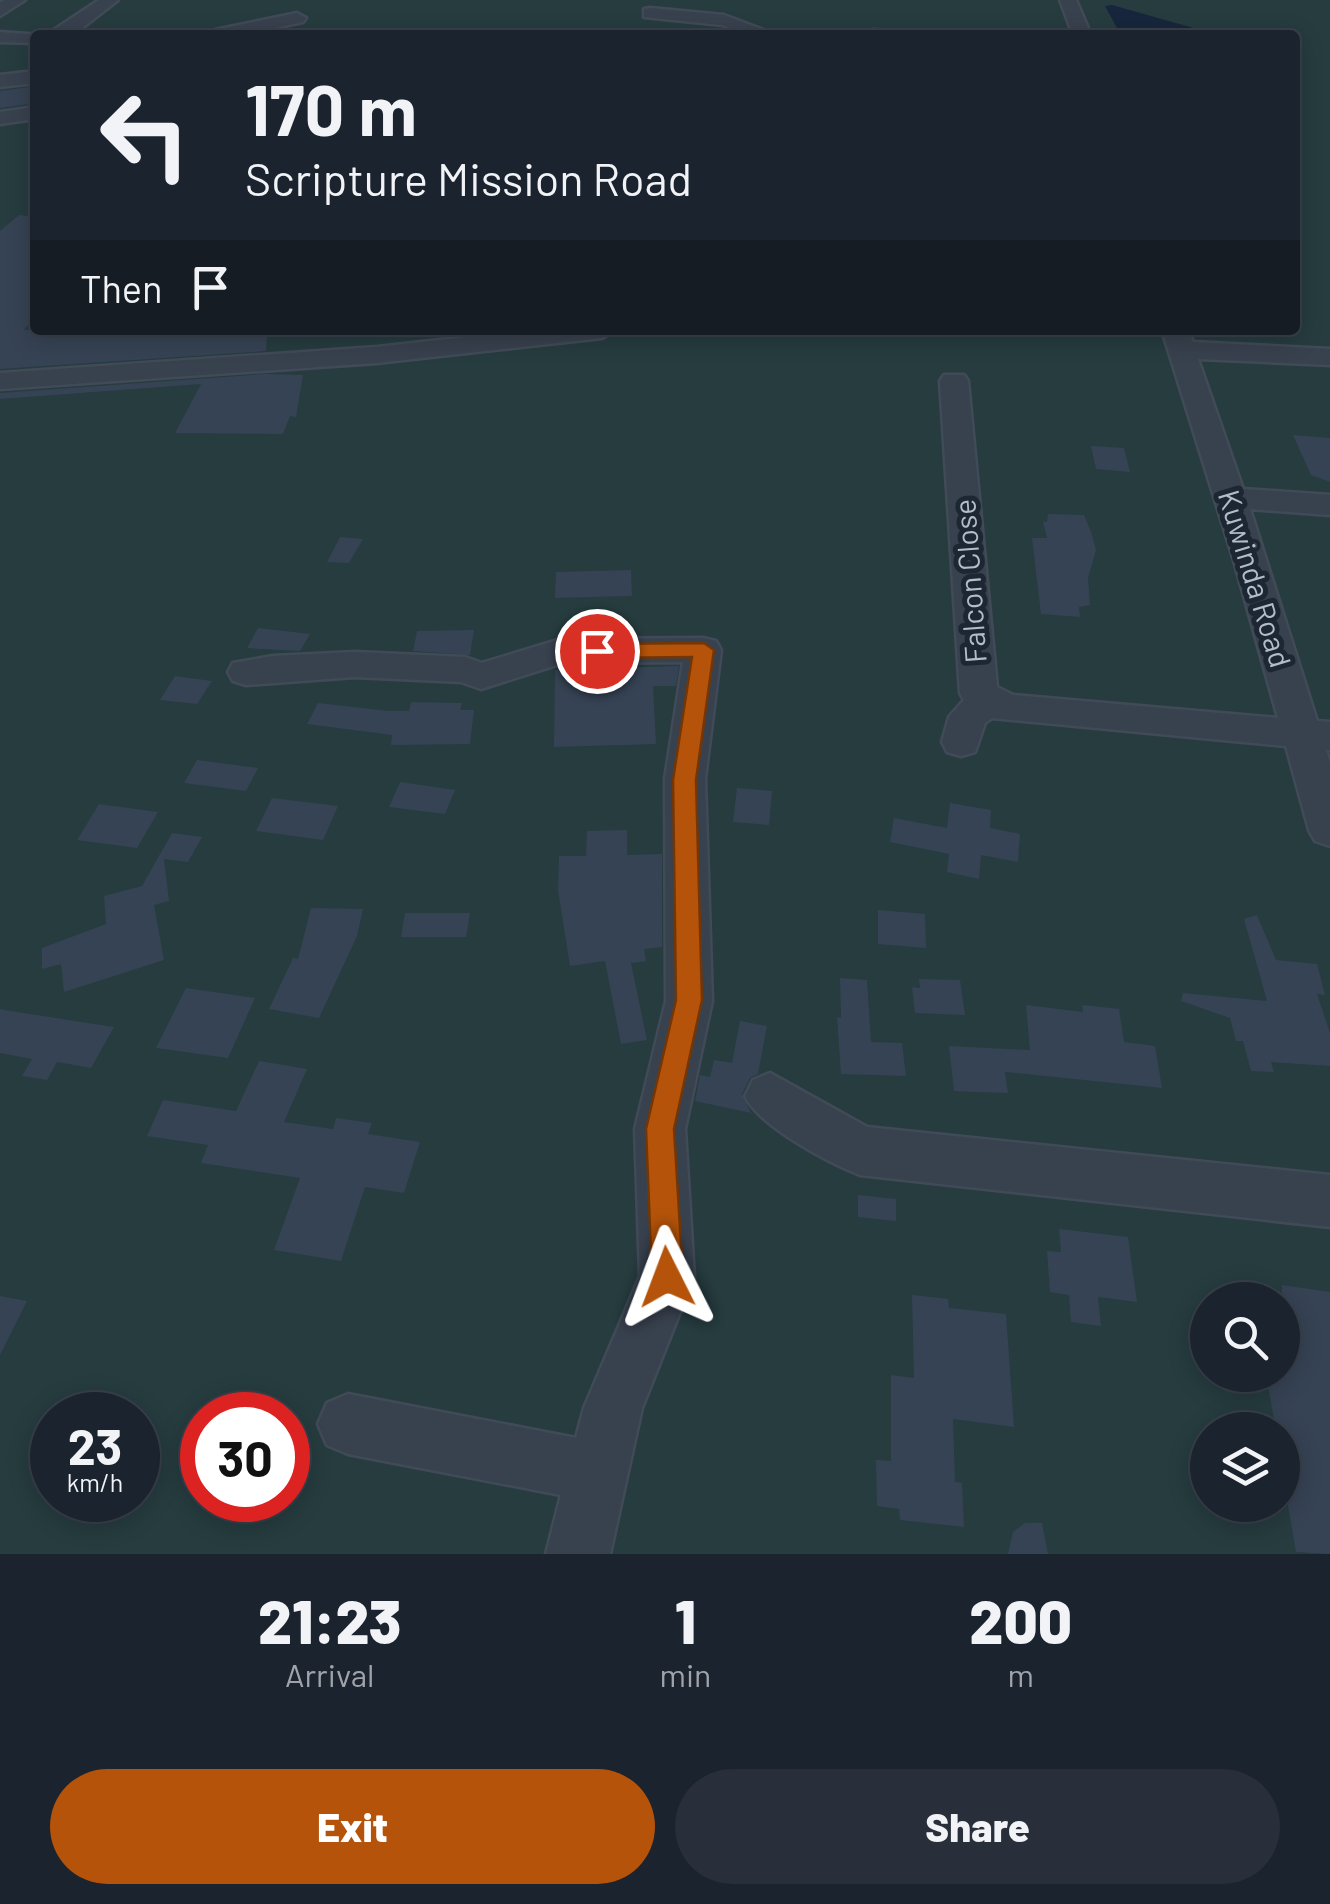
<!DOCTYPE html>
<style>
:root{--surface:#1b232e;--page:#282f3a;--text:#f1f3f6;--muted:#a0a4aa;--line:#39404a;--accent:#b45309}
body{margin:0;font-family:Barlow,sans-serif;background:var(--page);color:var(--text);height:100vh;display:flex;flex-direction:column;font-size:38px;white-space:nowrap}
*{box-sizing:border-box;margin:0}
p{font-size:32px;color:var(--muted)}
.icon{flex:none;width:55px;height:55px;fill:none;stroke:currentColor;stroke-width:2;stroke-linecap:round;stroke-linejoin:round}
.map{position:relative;height:1554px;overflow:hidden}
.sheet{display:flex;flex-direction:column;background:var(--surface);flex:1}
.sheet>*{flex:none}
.top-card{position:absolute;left:30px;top:30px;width:1270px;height:305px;border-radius:10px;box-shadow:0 5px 25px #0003,0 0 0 2px var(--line);background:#1b232e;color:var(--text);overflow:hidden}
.tools{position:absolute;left:1190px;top:1282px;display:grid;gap:20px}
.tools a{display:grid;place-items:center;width:110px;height:110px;border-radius:50%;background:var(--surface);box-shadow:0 5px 25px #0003,0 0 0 2px var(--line);font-size:50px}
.speed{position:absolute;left:30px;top:1392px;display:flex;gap:20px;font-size:50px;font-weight:700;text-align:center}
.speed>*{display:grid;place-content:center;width:130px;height:130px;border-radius:50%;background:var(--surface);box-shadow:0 5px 25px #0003,0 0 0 2px var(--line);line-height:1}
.speed small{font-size:25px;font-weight:400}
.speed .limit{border:15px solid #d22;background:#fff;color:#111}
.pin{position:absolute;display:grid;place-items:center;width:85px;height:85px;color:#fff;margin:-42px;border:5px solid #fff;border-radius:50%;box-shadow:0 2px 10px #0007}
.me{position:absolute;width:110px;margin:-55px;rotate:357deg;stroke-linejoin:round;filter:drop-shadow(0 0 8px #0008)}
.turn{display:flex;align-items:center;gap:35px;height:210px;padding:0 50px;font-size:45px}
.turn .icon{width:130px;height:130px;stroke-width:2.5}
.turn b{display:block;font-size:70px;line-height:85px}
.then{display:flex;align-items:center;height:95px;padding:0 50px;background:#0003;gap:20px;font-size:38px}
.eta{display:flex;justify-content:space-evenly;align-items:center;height:170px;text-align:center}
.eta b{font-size:60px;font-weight:800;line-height:70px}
.action{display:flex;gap:20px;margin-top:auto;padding:20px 50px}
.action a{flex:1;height:115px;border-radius:60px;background:var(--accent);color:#fff;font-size:40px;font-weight:800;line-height:115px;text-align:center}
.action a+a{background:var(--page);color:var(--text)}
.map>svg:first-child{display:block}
</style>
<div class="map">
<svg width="1330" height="1554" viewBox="0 0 1330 1554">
<rect width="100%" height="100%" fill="#242f3e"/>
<path fill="#263c3f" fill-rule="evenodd" d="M0 0H1330V1554H0ZM35 35H1295V330H35ZM1208 1300H1282V1375H1208ZM52 1415H138V1500H52ZM202 1415H288V1500H202ZM1208 1430H1282V1505H1208Z"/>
<path fill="#17263c" d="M1112 5 1218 35H1125L1118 30 1105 6Z"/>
<path fill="#364354" d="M30 87V104L0 108V91Z
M19 215 35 217V315L24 330H267L266 351 0 369V231Z
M265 374 303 375 296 417 290 416 283 434 175 433 201 384 0 399V393Z
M1293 435 1330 438V482L1311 475Z
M1091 446 1124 448 1130 472 1096 469Z
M1048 514 1084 515 1091 532 1096 550 1088 578 1090 605 1079 607 1080 617 1041 614 1032 538H1047L1043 522H1047Z
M340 537 363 539 349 563 327 562Z
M631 570 632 596 555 598 556 572Z
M258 628 310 634 300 651 247 648Z
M474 630 470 655 413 651 417 631Z
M679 666 676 686H653L656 744 554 747 555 670Z
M175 676 212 681 197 704 160 700Z
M411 702 462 703 460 710H474L470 744 391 745 392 735 307 724 318 703 388 711H409Z
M197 760 258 768 246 791 184 783Z
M400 782 455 790 445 814 389 807Z
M737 788 772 791 769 825 733 822Z
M272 798 338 806 323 840 256 831Z
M950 803 991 810 990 828 1020 834 1018 862 981 855 979 879 947 872 949 854 890 842 894 818 947 828Z
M99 804 158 812 137 848 77 840Z
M627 830V855L662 854V947L644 949 646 961 631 963 647 1040 621 1044 605 961 570 966 558 890 559 856H586L587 831Z
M172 833 202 837 188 862 164 859 169 901 154 905 164 960 64 992 61 964 42 969V948L106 924 104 896 142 886Z
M311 908 363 909 357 936 319 1018 269 1009 293 958 298 959Z
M878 910 925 914 926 948 878 944Z
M405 913H470L466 937H401Z
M1257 915 1276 960 1317 964 1325 995 1317 994 1330 1033V1066L1271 1062 1274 1072 1251 1071 1243 1041H1236L1230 1018 1181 1001 1183 993 1267 1001 1244 919Z
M840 978 867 980 871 1042 902 1043 906 1076 841 1074 837 1017 841 1018Z
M919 979 960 980 965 1015 915 1013 912 987 920 988Z
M186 988 255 998 228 1058 156 1048Z
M1026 1005 1083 1012 1082 1005 1119 1009 1124 1042 1155 1046 1162 1088 1005 1072 1008 1093 954 1091 949 1046 1030 1050Z
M0 1009 17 1012 114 1027 91 1068 57 1062 47 1080 22 1076 32 1059 0 1053Z
M740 1021 767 1026 758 1074 750 1078 742 1094 751 1113 695 1101 700 1075 710 1077 714 1060 732 1063Z
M259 1061 307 1069 284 1122 333 1129 336 1118 372 1123 368 1134 420 1142 404 1193 365 1187 341 1261 274 1250 300 1178 201 1163 208 1145 147 1136 163 1100 236 1111Z
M858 1195 896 1199V1221L858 1217Z
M1059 1229 1128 1237 1137 1302 1098 1297 1101 1326 1071 1322 1069 1295 1050 1292 1047 1251 1061 1252Z
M1282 1285 1330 1292V1554L1296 1552 1282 1471V1430H1276L1266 1375H1282Z
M912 1295 948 1299 949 1308 1006 1314 1014 1427 953 1419 955 1482 962 1483 964 1527 900 1520 899 1509 877 1506 876 1460 891 1461V1375L914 1378Z
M0 1296 27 1301 0 1355Z
M1025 1523H1042L1048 1554H1008L1013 1532Z"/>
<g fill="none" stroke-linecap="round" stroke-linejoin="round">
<defs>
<path id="minor" d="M5 0H25L0 16V3Z
M99 0H118L73 35H46Z
M1060 0H1076L1091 35H1073Z
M650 8 724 15 777 35H751L722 25 644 17V9Z
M297 13 306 18 303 22 241 35H206L215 30Z
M873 30 889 31 892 35H864Z
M0 32 42 35H35V43L0 42Z
M35 71V83L0 87V75Z
M35 107V119L0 124V112Z
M529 330H615L602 338 377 363 0 389V373L377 347Z
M1162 330H1188L1193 342 1330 349V365L1198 359 1243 489 1330 495V515L1250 509 1317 721 1330 722V750H1326L1330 763V846L1315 841 1309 830 1286 746 992 718 985 723 975 752 961 756 947 752 942 742 949 717 964 700 960 693 940 381 944 375H964L968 381 997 687 1013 695 1278 718 1235 564Z
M703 638 716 641 721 650 705 779 712 1001 685 1129 694 1277 642 1408 610 1554H546L561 1495 348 1454 327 1445 318 1424 327 1403 348 1394 576 1438 584 1408 640 1276 635 1129 666 1001 665 779 683 662 563 663 481 689 461 682 355 677 246 685 233 681 228 672 233 663 273 656 355 652 465 657 482 663 561 639Z
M770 1073 867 1127 1330 1175V1227L860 1175C829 1163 759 1126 745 1096L753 1080Z"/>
</defs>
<use href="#minor" stroke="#414a57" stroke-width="5"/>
<use href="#minor" fill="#38414e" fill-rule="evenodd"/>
</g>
<path fill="#b45309" stroke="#753606" stroke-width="2.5" d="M704 643 714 650 696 780 702 1000 674 1129 683 1277 678 1288 667 1293 656 1288 652 1277 646 1129 676 1000 673 780 692 657 597 658 587 651 597 644Z"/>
<g text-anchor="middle" stroke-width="10" stroke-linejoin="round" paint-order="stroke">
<g font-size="30" fill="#b4bcc9" stroke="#1d2633">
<text transform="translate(1254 579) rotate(73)" y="10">Kuwinda Road</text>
<text transform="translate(971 581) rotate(-94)" y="10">Falcon Close</text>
</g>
</g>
</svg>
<div class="tools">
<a><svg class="icon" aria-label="search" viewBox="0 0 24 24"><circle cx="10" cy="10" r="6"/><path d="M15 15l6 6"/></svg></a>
<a><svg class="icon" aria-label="layers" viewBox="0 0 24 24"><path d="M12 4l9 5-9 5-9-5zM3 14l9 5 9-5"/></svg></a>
</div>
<div class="speed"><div>23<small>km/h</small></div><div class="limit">30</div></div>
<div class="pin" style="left:597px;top:651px;background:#d93025"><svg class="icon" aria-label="arrive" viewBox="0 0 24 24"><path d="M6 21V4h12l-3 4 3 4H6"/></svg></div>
<svg class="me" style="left:667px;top:1277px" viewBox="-20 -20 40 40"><path d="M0-17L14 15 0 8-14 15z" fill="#b45309" stroke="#fff" stroke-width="4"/></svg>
<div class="top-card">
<div class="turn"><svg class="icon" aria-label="left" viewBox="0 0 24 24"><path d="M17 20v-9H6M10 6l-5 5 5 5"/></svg><div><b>170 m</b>Scripture Mission Road</div></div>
<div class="then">Then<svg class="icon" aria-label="arrive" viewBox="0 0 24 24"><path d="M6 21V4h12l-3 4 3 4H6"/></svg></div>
</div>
</div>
<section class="sheet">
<div class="eta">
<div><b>21:23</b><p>Arrival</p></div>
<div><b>1</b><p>min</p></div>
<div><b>200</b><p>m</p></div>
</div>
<div class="action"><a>Exit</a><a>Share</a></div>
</section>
